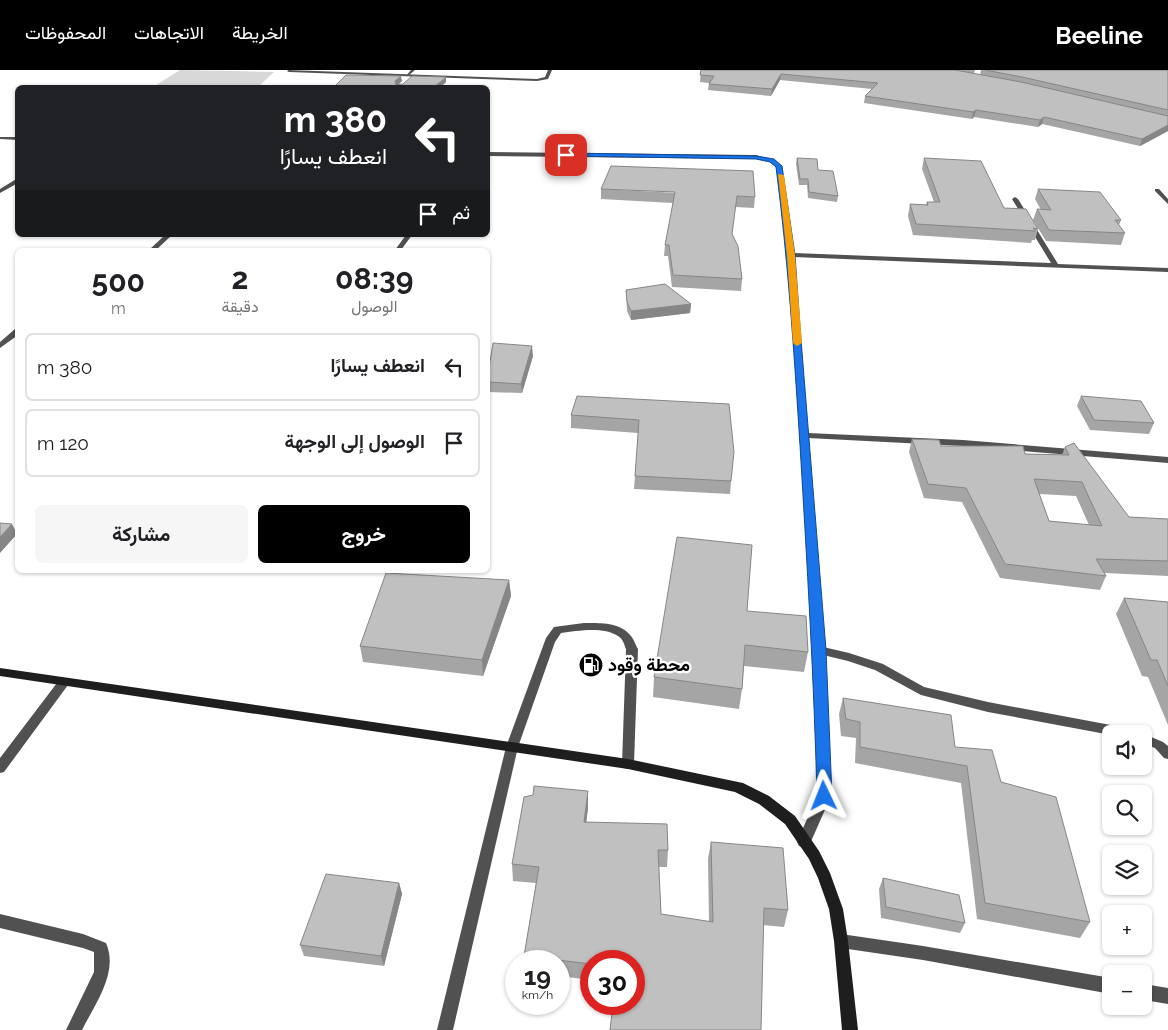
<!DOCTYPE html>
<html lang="ar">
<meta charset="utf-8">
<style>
:root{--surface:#fff;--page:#f6f6f6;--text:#202124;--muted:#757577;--line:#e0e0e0;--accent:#000}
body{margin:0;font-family:Raleway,Vazirmatn,sans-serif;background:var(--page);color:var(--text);direction:rtl;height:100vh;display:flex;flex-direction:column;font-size:19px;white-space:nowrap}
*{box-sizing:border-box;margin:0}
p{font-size:16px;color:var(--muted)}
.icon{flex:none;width:28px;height:28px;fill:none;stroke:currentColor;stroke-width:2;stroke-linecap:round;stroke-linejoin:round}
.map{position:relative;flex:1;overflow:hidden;direction:ltr}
.side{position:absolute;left:15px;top:178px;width:475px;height:325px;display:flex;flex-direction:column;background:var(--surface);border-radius:8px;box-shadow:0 1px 4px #0004;direction:rtl}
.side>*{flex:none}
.hud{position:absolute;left:15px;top:15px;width:475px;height:152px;border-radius:8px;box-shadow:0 1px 4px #0004;direction:rtl;background:#202124;color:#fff;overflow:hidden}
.tools{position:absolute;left:1102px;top:655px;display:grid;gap:10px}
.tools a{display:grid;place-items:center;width:50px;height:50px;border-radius:8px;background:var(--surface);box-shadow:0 1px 4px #0004;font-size:25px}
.speed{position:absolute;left:505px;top:880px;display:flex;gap:10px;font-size:25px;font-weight:700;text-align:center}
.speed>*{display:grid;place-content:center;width:65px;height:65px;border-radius:50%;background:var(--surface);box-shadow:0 1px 4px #0004;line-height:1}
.speed small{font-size:12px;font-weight:400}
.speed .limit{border:8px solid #d22;background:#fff;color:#111}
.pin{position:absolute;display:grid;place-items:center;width:42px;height:42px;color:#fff;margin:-21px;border-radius:10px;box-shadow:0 2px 8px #0006}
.me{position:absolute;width:55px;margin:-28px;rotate:358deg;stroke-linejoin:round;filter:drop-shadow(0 0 4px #0008)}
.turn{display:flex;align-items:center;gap:18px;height:105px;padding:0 20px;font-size:22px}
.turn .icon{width:65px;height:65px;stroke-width:2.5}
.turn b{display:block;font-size:35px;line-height:42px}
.then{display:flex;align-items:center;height:48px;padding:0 20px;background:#0003;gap:10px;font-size:19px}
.eta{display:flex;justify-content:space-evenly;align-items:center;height:85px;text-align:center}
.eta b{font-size:30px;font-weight:700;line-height:35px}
.button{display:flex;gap:10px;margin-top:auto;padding:10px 20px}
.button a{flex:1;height:58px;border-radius:8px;background:var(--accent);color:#fff;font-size:20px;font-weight:700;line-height:58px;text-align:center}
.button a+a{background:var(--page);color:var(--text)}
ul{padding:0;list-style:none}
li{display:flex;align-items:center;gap:15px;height:68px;margin:0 10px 8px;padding:0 10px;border:2px solid var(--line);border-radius:8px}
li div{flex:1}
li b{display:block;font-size:19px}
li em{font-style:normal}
header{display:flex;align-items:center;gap:30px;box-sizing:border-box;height:70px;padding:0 25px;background:var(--accent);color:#fff}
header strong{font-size:24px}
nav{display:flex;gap:28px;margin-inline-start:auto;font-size:18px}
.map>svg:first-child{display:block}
</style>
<header>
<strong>Beeline</strong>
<nav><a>الخريطة</a><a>الاتجاهات</a><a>المحفوظات</a></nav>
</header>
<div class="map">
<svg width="1168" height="960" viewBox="0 0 1168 960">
<rect width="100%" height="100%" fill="#fff"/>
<path fill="#d8d8d8" d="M180 0 274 2 258 17H153Z"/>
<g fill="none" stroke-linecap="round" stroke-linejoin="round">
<path fill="#515151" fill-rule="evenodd" d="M411 0H415L408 6H406Z
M584 553C599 553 620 552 630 565 634 569 635 574 638 579L634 694 632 698 628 699 624 698 622 694 626 579C624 574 623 569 618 566 603 556 577 561 561 563L555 572 518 677 516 681 512 682 508 681 506 677 546 568 554 557Z
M819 576 849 583 883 594 924 617 988 632 1132 659 1136 661 1138 664 1111 665 988 642 921 625 875 600 848 591 815 583 813 580 815 577Z
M1144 664 1163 672 1168 676V689L1164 688 1155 678 1144 674Z"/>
<path fill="#515151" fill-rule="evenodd" d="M288 0 537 9 545 7 548 0H552L548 9 537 11 289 2 287 1Z
M0 67H18V70L0 69Z
M488 82 756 85 774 90 782 96 794 183 1051 193 1012 129 1015 127 1018 129 1058 194 1168 198V202L794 187 808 363 963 370 1168 387V393L963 376 808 368 825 580 831 726 809 776 804 778 799 776 797 772 817 726 813 580 788 185 776 97 770 92 756 89 488 86Z
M18 108V113L0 123V119Z
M1155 119H1159L1168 129V134L1155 121Z
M165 165H172L156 180H149Z
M406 165H412L401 180H395Z
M15 259H18V265L0 278V272Z
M64 608 68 609 70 612 68 615 4 702 0 703V688L60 609Z
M512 672 516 673 518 677 453 960H437L506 677 508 673Z
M0 844 83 864 106 873C119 902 95 934 82 960H66L94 902V882L83 878 0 858Z
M841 864 923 876 1111 908V924L923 890 841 878 836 876 834 871 836 866Z
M1144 914 1168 918V934L1144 930Z"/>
<path fill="#1e1e1e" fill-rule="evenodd" d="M0 598 628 689 743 713 769 726 795 746 819 781 830 803 843 839 848 871 858 960H842L834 871 829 839 818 808 809 789 785 754 759 734 735 722 628 699 0 606Z"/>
</g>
<path fill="#a5a5a5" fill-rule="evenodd" d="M701 0H975L974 3 980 5 981 0H1168V61L1140 76 1042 54 1038 57 974 47 972 49 864 33 865 26 872 19 780 10 771 26 708 20 709 13 700 12Z
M797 88 818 100 838 126 837 132 808 128 807 115H799L796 94Z
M924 88 1038 159 1035 170H1032L1031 173 913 165 908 146 910 134 926 135 927 132H934L922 99Z
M601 119 755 127 754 138 735 137 732 164 742 209 741 221 672 217 668 186H664L665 175 673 133 601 129Z
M1038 119 1121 150 1119 155 1125 163 1121 175 1046 171 1033 150 1037 139 1041 140 1035 129Z
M626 220 691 234 690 243 631 250 627 241Z
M533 286 522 323 488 322V304Z
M1081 326 1154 353 1149 364 1090 360 1077 336Z
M729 334 731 411 730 424 634 419 638 363 571 358V345Z
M912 369 941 376 1025 384 1062 385 1065 377 1129 447 1168 449V506L1105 503 1106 506 1100 520 1000 508 962 432 924 428 909 382ZM1039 424 1076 426 1089 455 1049 451Z
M509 510 511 526 483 606 363 592 360 576Z
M1124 528 1168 532V655L1148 607 1142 606 1116 544Z
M747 541 808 582 804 602 744 596 742 619 739 639 653 627 654 607Z
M843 628 955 677 1001 712 1090 852 1080 868 977 849 961 713 855 693 856 668 841 666 839 644Z
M588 738 586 752 668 780 667 797H659L661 844 709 852 708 789 711 772 788 840 784 857 763 855 634 891H591V910L559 906V891H524V886L536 813 513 811 512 794Z
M883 808 965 853 960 863 881 848 879 819Z
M399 813 402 824 384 896 304 886 300 875Z"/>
<path fill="#868686" d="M781 4 780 10 771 26 772 19Z
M401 6 402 11 396 17 395 11Z
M446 7V12L440 18H433Z
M976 40 974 47 972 49 973 42Z
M1044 47 1042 54 1038 57 1040 50Z
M1168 55V61L1140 76 1142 69Z
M691 234 690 243 631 250V241Z
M532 276 533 286 522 323 521 314Z
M12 454 17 464 0 483V467Z
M509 510 511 526 483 606 482 590Z
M588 721V738L584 770V752Z
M399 813 402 824 384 896 381 886Z"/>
<path fill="#c0c0c0" stroke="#868686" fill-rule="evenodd" d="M701 0H955L1021 12 1168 46V55L1142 69 1044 47 1040 50 976 40 973 42 865 26 878 13 781 4 772 19 709 14 714 6 700 5Z
M985 0H1168V40L1022 7Z
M346 5 401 6 395 11 396 15 403 14 412 6 446 7 433 18H333Z
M797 88 817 89 818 100 833 101 838 126 809 122 808 109H800Z
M924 88 981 91 1004 138 1026 139 1038 159 1033 158 1035 161 916 154 910 134 928 135 927 132H940Z
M611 96 753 101 755 127 737 126 732 164 738 176 742 209 673 205 669 175H665L675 122 601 119Z
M1038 119 1100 122 1121 150H1115L1125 163 1049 160 1037 139 1051 140Z
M665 214 691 234 631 241 627 232 626 220Z
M493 273 532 276 521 314 488 312V304Z
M577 326 729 334 734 382 731 411 635 406 639 350 571 345Z
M1081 326 1141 331 1154 353 1094 350Z
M912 369 939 370 941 376H1023L1025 384 1069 385 1065 377 1074 373 1129 447 1168 449V491L1096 489 1106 506 1005 494 966 418 928 414ZM1034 409 1082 412 1102 456 1049 451Z
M0 453 12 454 0 467Z
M677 467 752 475 747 541 806 546 808 582 745 575 742 619 654 607Z
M386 503 509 510 482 590 360 576Z
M1124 528 1168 532V616L1157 590H1151Z
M843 628 951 645 955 677 992 680 1001 712 1056 727 1090 852 985 833 967 696 860 677V652L846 649Z
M534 716 588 721 584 752 667 754 668 780H658L661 844 713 852 711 772 783 778 788 840 764 838 761 960H610L613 934H634V891H591V894L524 886 539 797 512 794 524 727 533 725Z
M326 804 399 813 381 886 300 875Z
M883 808 959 825 965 853 886 837Z"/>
<path fill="#1a73e8" stroke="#114b97" d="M566 83 756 86 774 89 782 96 795 185 800 257 826 580 832 726 830 730 824 732 819 730 817 726C814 609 807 492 800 375 794 282 788 189 776 97L770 92 756 89 564 86Z"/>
<path fill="#f59e0b" d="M778 104 784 105 795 185 802 273 797 276 793 273 787 185Z"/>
<defs>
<symbol id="fuel-disc" viewBox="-11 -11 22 22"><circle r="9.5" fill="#000" stroke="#fff"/><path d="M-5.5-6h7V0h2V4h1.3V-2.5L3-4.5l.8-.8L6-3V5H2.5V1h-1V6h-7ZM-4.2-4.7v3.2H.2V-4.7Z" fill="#fff"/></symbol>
</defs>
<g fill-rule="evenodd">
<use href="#fuel-disc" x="577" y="581" width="28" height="28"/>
</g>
<g text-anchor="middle" stroke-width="4.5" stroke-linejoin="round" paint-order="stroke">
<g font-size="18" font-weight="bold" fill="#000" stroke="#fff" text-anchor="start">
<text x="608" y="601">محطة وقود</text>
</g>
</g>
</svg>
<div class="tools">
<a><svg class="icon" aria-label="sound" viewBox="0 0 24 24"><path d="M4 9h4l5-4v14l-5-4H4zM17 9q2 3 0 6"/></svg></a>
<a><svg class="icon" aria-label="search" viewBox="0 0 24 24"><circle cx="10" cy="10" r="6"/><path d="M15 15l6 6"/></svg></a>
<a><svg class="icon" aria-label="layers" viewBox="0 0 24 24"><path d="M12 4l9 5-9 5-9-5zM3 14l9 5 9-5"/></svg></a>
<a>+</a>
<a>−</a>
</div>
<div class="speed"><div>19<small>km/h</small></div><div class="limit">30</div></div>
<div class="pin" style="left:566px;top:85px;background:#d93025"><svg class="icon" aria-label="arrive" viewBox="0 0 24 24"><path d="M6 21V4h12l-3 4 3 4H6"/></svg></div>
<svg class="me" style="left:824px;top:726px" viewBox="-20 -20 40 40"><path d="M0-17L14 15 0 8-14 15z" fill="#1a73e8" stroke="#fff" stroke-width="4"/></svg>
<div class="hud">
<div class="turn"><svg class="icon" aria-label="left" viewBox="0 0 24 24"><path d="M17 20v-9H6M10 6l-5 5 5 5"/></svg><div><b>380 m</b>انعطف يسارًا</div></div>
<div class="then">ثم<svg class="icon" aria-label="arrive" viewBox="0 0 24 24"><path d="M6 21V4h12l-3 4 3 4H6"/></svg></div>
</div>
<section class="side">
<div class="eta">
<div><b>08:39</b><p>الوصول</p></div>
<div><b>2</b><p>دقيقة</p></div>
<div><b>500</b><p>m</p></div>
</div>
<ul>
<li><svg class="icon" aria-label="left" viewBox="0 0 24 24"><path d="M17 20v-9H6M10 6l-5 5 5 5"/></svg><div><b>انعطف يسارًا</b></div><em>380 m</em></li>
<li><svg class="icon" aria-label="arrive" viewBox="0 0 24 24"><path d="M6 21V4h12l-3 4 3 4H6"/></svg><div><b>الوصول إلى الوجهة</b></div><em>120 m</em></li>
</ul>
<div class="button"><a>خروج</a><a>مشاركة</a></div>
</section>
</div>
